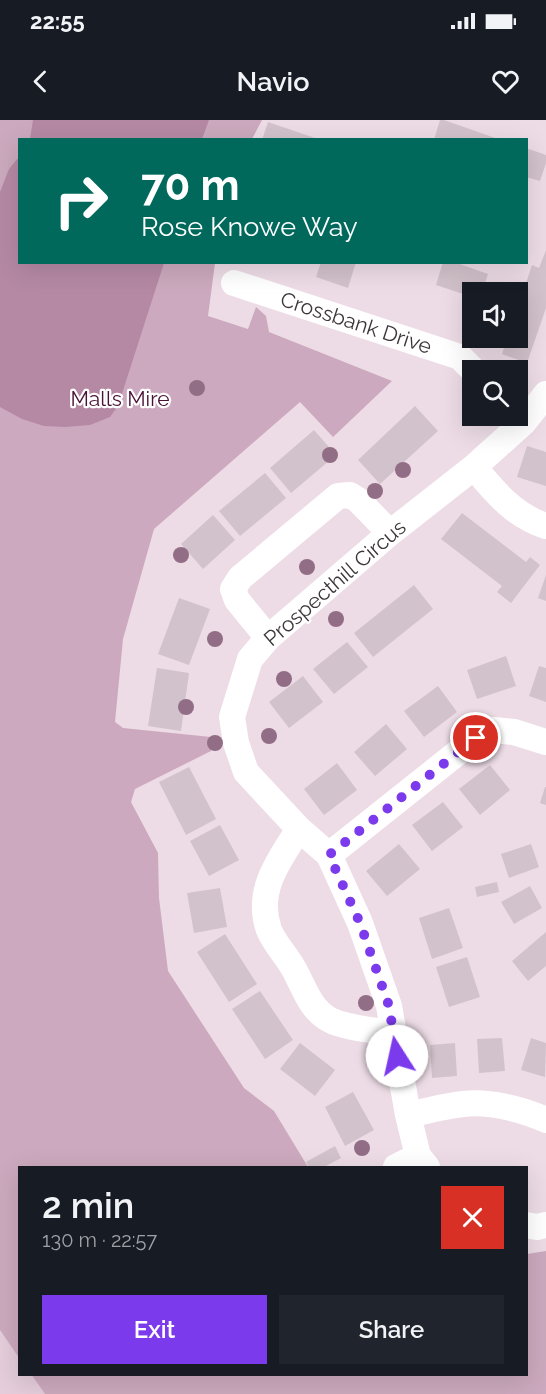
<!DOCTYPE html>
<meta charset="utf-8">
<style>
:root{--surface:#171b24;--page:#20242c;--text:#f1f3f6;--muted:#9ea1a6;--accent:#7c3aed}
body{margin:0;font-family:Raleway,sans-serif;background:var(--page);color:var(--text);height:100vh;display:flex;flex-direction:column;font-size:22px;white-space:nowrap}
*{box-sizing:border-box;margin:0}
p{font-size:20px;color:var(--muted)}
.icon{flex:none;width:33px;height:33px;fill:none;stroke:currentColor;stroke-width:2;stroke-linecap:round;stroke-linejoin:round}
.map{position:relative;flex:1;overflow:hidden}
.side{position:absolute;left:18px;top:1046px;width:510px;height:210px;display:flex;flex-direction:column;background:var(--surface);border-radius:0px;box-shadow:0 6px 24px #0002}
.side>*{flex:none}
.hud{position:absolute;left:18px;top:18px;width:510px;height:126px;border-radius:0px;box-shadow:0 6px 24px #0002;background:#00695c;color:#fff;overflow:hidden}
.buttons{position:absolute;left:462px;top:162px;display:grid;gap:12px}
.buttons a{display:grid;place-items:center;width:66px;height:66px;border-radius:0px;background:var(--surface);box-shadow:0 6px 24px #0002;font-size:30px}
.pin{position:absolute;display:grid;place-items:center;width:51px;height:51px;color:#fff;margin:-26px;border:3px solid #fff;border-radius:50%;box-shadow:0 2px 6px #0007}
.me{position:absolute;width:66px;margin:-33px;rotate:350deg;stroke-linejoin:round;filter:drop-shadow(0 0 4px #0008)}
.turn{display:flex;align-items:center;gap:21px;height:126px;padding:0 24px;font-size:27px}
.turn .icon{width:78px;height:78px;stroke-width:2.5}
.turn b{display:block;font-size:42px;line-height:51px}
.round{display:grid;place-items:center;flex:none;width:63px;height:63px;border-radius:0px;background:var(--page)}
.headline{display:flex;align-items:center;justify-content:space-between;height:102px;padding:0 24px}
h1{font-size:36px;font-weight:600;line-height:45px}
.primary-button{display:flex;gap:12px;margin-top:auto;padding:12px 24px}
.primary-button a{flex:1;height:69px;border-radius:0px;background:var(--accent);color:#fff;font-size:24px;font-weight:600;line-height:69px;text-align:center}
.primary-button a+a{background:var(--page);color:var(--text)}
.status{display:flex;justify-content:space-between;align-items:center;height:42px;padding:0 30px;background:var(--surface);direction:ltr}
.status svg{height:16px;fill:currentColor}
header{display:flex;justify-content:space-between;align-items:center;height:78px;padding:0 24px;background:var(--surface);font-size:27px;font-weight:600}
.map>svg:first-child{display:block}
</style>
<div class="status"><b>22:55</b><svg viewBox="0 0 49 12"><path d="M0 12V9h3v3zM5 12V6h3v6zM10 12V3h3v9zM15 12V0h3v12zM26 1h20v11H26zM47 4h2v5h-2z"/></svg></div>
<header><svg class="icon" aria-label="back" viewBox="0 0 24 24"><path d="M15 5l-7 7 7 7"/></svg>Navio<svg class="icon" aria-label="heart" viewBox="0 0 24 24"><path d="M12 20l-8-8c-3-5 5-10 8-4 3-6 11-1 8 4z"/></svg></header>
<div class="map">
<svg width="546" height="1274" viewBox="0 0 546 1274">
<rect width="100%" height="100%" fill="#eddce6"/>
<path fill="#e5cddb" d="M0 1210 19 1238 20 1254H31L45 1274H0Z"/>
<path fill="#cca9be" d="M0 0H262L252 19 20 20V142L215 143 208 196 248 209 256 187 266 196 269 212 392 261 333 317 300 282 154 409 123 519 115 602 123 608 211 617V631L135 669 131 682 158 733 159 778 168 851 244 968 274 991 308 1047H20L19 1238 0 1210Z
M546 1131V1274H45L31 1254H526L527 1134Z"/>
<path fill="#b589a4" d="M33 0H209L202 19H30Z
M19 37 20 142 164 143 118 286 110 297 90 305 65 307 44 306 22 299 0 287V72L9 49Z"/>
<path fill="#d2c2cb" d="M440 0H444L501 20H434Z
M268 2 318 19V20H262Z
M526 28 546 35V43L540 61 526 57Z
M546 130V188L527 243 502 234 507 218H518V188L532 145 539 148Z
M321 142H356L348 168 316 157Z
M443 142H454L488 154 482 172H472V177L436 165Z
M415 286 438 311 380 364 358 340Z
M314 310 336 335 291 373 270 348Z
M527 326 546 332V366L517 357Z
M265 353 286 378 240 416 219 391Z
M462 393 526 442 530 437 540 445 511 483 497 472 502 466 441 419Z
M213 395 235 420 203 449 181 424Z
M546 455V481L538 478Z
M414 465 433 489 373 537 354 513Z
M179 478 210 489 189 545 158 534Z
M347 522 368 547 334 574 313 549Z
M506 536 516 566 477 579 467 550Z
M539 546 546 548V582L529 576Z
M157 548 189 553 181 611 148 606Z
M303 556 323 582 289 608 269 582Z
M438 566 457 592 424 617 404 591Z
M386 604 407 629 375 656 354 632Z
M337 643 357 670 324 695 304 669Z
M490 645 510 670 480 695 459 669Z
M189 647 216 699 186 715 159 662Z
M545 667H546V685L540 683Z
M443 682 463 707 432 731 412 705Z
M220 705 239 740 209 756 190 721Z
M399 724 420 749 387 776 366 751Z
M531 724 539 747 509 758 501 734Z
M497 762 499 772 477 777 475 767Z
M530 766 542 788 514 804 501 782Z
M220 768 227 807 194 813 187 773Z
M449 788 463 828 432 839 419 798Z
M546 812V846L528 861 512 841Z
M225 814 257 864 229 882 197 832Z
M467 837 480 877 449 887 436 847Z
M260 871 293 920 265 939 232 889Z
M502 918 505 951 479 953 477 919Z
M531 918 546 923 545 957 521 950Z
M300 923 335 950 315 976 280 949Z
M455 923 457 956 432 958 430 925Z
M353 972 374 1010 345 1026 325 987Z
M335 1026 341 1038 324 1047H309L306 1042Z"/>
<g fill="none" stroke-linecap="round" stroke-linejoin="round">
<path stroke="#fff" stroke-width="26" d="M234 163 460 237 473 250
M474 347C494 371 514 396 546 406
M268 518 237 480 233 469 240 458 338 376 350 375 358 380 390 413
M299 709C279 740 255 771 269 810 275 825 289 838 296 853 305 870 311 890 330 900 345 908 376 910 393 914
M329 735 476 618 493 610 514 612 546 622
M408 995C426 991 445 986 463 984 489 981 522 989 546 1000
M396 1047 418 1036
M427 1047 418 1036 408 995 389 886 360 803 329 735 299 709 246 652 236 623 232 597 250 539 268 518 390 413 474 347 524 302 546 274
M526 1105 537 1107 546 1105"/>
</g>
<g fill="#926d86">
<circle cx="197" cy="268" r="8"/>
<circle cx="330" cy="335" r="8"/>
<circle cx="403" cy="350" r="8"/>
<circle cx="375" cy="371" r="8"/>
<circle cx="181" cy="435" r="8"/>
<circle cx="307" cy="447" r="8"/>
<circle cx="336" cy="499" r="8"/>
<circle cx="215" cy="519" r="8"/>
<circle cx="284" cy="559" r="8"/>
<circle cx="186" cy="587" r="8"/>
<circle cx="269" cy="616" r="8"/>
<circle cx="215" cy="623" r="8"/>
<circle cx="366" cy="883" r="8"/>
<circle cx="362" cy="1028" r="8"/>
</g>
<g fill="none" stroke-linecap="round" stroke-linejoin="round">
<path stroke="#7c3aed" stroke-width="10" stroke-dasharray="0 18" d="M397 936 389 886 360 803 329 735 476 618"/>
</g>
<g text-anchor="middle" stroke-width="4.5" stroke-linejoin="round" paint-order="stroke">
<g font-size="21" fill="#3d363a" stroke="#fff">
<text transform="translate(356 203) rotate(18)" y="7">Crossbank Drive</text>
<text transform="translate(335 463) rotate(-41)" y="7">Prospecthill Circus</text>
</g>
<g font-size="21" fill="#481237" stroke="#fff">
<text x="120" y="286">Malls Mire</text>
</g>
</g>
</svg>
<div class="buttons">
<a><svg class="icon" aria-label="sound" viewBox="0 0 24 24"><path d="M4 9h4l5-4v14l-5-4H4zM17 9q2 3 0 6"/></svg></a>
<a><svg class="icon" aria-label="search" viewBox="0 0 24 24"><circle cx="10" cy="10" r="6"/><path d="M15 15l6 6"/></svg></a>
</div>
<div class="pin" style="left:476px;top:618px;background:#d93025"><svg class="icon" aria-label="arrive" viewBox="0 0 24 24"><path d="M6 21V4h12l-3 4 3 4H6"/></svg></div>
<svg class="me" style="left:397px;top:936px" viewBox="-20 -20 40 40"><circle r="19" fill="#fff"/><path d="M0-13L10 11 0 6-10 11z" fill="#7c3aed"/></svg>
<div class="hud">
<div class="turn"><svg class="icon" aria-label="right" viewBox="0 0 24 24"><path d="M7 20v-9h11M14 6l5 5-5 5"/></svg><div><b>70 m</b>Rose Knowe Way</div></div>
</div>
<section class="side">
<div class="headline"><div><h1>2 min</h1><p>130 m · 22:57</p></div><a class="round" style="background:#d93025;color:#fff"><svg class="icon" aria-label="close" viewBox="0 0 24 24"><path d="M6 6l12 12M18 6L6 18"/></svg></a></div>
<div class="primary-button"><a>Exit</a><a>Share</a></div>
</section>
</div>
